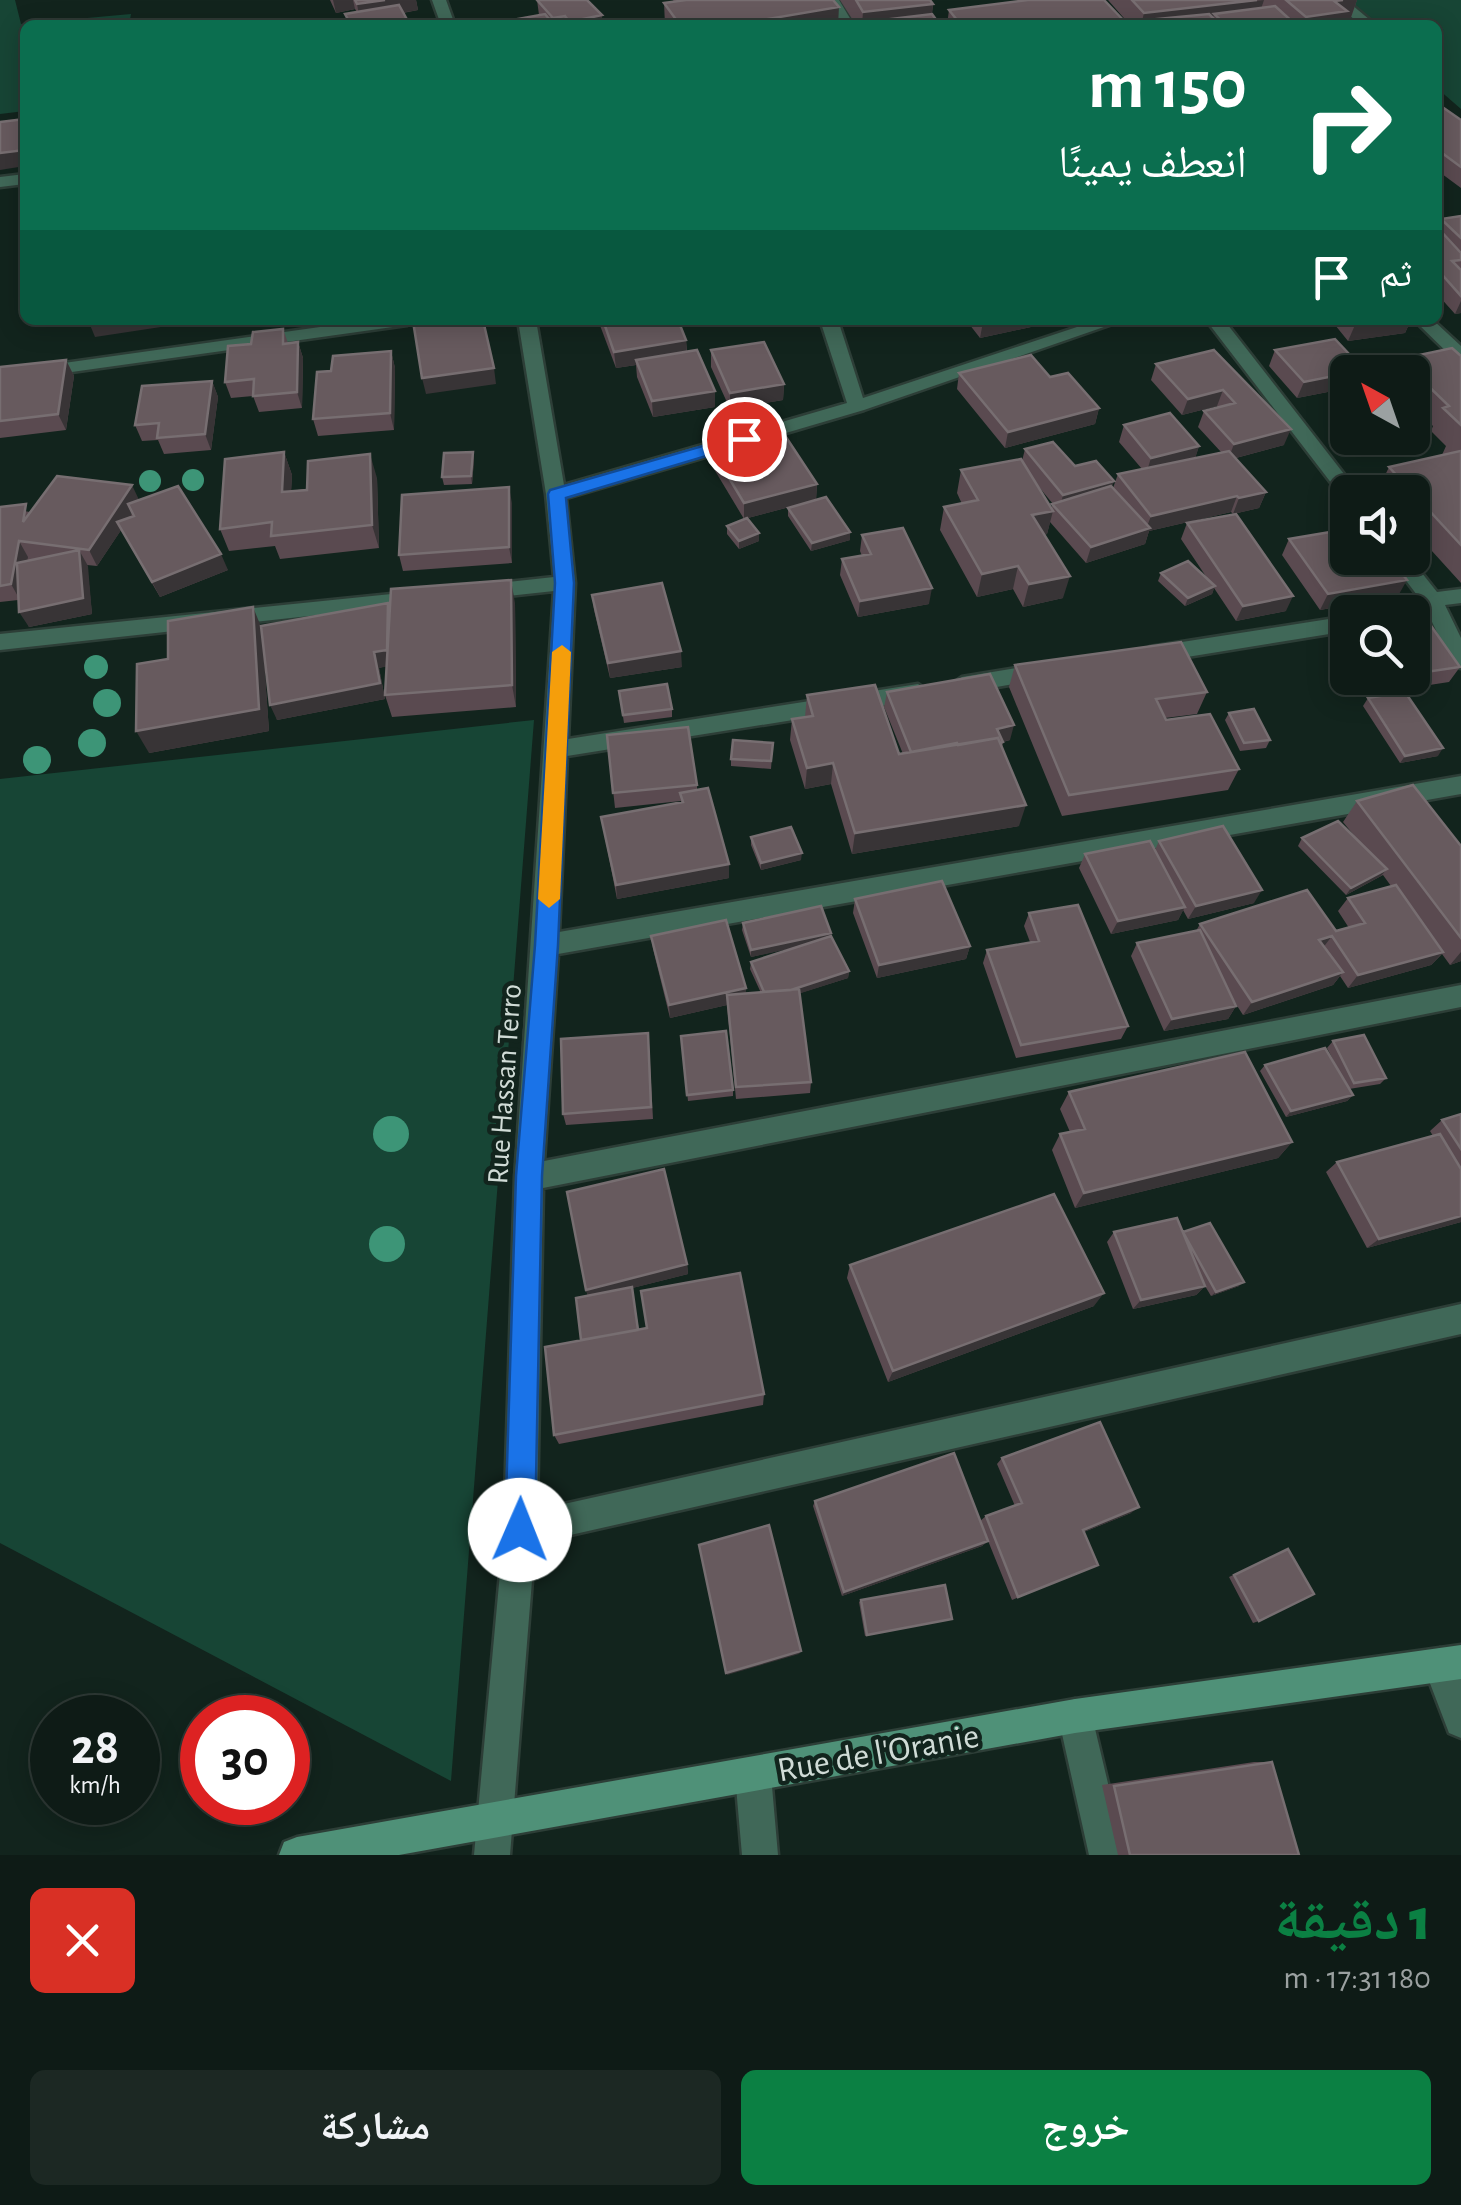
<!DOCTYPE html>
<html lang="ar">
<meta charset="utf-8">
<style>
:root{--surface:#0e1b16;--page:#1c2823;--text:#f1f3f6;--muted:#9ba1a1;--line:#2e3935;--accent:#0b8043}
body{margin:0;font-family:"Alegreya Sans","Noto Naskh Arabic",sans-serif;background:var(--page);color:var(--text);direction:rtl;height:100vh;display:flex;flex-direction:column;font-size:38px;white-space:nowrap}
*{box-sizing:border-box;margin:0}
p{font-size:32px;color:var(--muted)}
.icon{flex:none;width:55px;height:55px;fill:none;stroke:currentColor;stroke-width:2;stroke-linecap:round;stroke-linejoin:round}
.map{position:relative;height:1855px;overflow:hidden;direction:ltr}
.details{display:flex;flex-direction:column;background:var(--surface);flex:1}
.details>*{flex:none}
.banner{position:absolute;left:20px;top:20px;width:1422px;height:305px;border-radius:15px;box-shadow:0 5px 25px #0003,0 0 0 2px var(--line);direction:rtl;background:#0b6e4f;color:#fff;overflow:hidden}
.needle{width:65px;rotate:320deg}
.controls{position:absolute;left:1330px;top:355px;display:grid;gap:20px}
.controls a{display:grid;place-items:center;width:100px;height:100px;border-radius:15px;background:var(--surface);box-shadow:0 5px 25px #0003,0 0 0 2px var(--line);font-size:50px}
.speed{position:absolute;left:30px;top:1695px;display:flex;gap:20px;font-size:50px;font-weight:700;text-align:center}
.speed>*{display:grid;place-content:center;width:130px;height:130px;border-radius:50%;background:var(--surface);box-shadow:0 5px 25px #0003,0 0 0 2px var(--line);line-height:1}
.speed small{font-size:25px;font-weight:400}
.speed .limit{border:15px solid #d22;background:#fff;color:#111}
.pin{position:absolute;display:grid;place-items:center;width:85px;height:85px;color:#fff;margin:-42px;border:5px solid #fff;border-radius:50%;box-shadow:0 2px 10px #0007}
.me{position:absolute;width:110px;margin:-55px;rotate:1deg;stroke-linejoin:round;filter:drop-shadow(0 0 8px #0008)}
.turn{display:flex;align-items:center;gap:35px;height:210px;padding:0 30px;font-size:45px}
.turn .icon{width:130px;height:130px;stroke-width:2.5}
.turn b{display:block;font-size:70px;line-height:85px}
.then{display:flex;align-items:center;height:95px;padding:0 30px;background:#0003;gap:20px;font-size:38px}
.round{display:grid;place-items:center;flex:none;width:105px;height:105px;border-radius:15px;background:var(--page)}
.headline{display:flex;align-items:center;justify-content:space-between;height:170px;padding:0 30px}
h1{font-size:60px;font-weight:800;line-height:75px;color:var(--accent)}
.button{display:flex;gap:20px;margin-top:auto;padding:20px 30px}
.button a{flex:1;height:115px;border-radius:15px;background:var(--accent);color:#fff;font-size:40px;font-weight:800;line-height:115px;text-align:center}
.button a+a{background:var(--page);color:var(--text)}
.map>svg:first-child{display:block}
</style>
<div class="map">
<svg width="1461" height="1855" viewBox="0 0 1461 1855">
<rect width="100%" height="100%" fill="#12241d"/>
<path fill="#174535" d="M0 0H15L21 24 131 14 129 25H25V111L0 114Z
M1328 0H1461V109L1438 89V25H1359Z
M534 720 451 1781 0 1543V779Z"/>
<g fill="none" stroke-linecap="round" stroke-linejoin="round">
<defs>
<path id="street" d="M432 0H446L455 25H441Z
M825 0H839L854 25H840Z
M1331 0H1346L1376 25H1361Z
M25 174V184L0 187V177Z
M370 320H416L407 325 0 382V372Z
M518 320H536L564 485 847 403 820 320H838L863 398 1098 320H1124L864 410 566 498 575 583 568 739 918 684 929 692 918 700 567 756 559 932 1461 776V794L558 954 544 1161 1461 985V1007L543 1188 537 1510 1461 1304V1334L535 1543 510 1855H474L504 1530 515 1177 554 591 480 599 470 592 480 585 554 577 546 494Z
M1206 320H1224L1358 492 1342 497Z
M1414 320H1433L1461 346V361L1455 360Z
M1389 558H1410L1437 592 1461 589V603L1445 605 1461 638V668L1453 666 1423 603Z
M421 591 431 598 428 603 0 650V634Z
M1348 616V631L1150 663 1139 655 1150 647Z
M1041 664 1052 672 1049 678 962 693 951 685 962 677Z
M1440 1648 1452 1653 1461 1675V1738L1449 1733 1423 1665 1428 1653Z
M1075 1699 1087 1704 1092 1716 1125 1855H1089L1058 1716 1063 1704Z
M753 1757 766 1762 771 1775 778 1855H742L735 1775 740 1762Z"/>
<path id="secondary" d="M1461 1645V1679L1075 1733 399 1855H279L284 1842 297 1837 1075 1699Z"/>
</defs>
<use href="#street" stroke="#2d3e37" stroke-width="5"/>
<use href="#secondary" stroke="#2d3e37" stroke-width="5"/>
<use href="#street" fill="#406858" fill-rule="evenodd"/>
<use href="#secondary" fill="#4f9178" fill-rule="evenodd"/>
</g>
<g fill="#3d9577">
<circle cx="193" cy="480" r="11"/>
<circle cx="150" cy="481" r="11"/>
<circle cx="96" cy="667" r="12"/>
<circle cx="107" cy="703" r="14"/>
<circle cx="92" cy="743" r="14"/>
<circle cx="37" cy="760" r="14"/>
<circle cx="391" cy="1134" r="18"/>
<circle cx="387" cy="1244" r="18"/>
</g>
<path fill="#5a4a50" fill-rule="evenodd" d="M330 0H416L418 10 403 13 410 25H348L345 14 357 12 355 9 336 13Z
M537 0 602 15V25H497L496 23 539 15Z
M673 0H833L838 25H665L664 3 674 2Z
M840 0H930L933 4 932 14 940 25H856Z
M1108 0H1357L1350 20 1343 21 1342 25H1130Z
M949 10 1128 25H947Z
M1438 104 1461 120V188L1438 171Z
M1461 216V313L1455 314 1438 295V227L1441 219Z
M598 320H678L686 340 687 352 715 391V407L653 417 637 377 636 365 616 368Z
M966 320H1032L1031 327 980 338Z
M1331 320H1411L1405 333 1348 341Z
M283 329 288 343 298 342 303 358 302 408 259 412 253 396 231 398 225 382 251 344Z
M711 350 784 384 783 400 730 409 711 367Z
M1214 350 1284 445 1236 458 1266 492 1259 508 1233 514 1231 512 1149 531 1145 544 1086 563 1050 522 1047 534 1044 535 1063 598 1023 607 1013 589 977 597 940 530 944 507 962 504 957 493 961 470 1022 461 1025 449 1075 466 1113 488 1118 474 1142 469 1119 442 1124 425 1199 446 1195 458 1221 452 1198 427 1204 411 1218 408 1217 406 1182 415 1151 380 1156 364ZM1034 481 1053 504 1051 509Z
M1275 350 1364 370 1362 372H1348V388L1297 398 1269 366Z
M391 351 395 368 394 430 318 436 313 419Z
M1461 356V583L1412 529V492H1380L1378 490 1389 467 1442 455 1446 446 1431 431 1433 426 1412 406V372H1386L1391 361Z
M66 360 74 376 66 430 0 438V367Z
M959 373 1099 408 1095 424 1005 448 957 389Z
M212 381 218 397 211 450 164 454 158 440 142 441 135 425Z
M711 448 817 484 816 500 744 519 711 464Z
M284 452 292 475 291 491 377 478 379 548 280 559 275 546 229 551 220 529Z
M473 452 474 460 472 484 444 485 442 477Z
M139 500 228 570 160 597 121 530 97 566 87 565 92 614 29 627 18 600 0 602V507L30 512Z
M512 503V563L403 571 399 555Z
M788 508 850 540 811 551 788 516Z
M1187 523 1286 611 1236 621 1214 588 1212 594 1185 606 1158 581 1161 573 1209 581 1181 539Z
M727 526 759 533V541L739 549 727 534Z
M862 535 929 604 858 617 840 575 842 559 862 556 860 551Z
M1289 539 1398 596 1320 610 1282 555Z
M592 595 682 667 610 678 594 610Z
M388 603 390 609 515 603 516 707 392 717 385 695 386 666 379 668 385 699 277 720 262 635 269 731 149 753 168 659 262 629Z
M1412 614 1460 667 1449 682 1397 690 1389 678H1412Z
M1015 665 1207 692 1197 714 1165 718 1239 769 1228 790 1062 816 1009 687Z
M619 691 672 709V717L624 723Z
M887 692 1010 740 1003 742 1002 747 1019 826 852 854 831 784 805 789 790 740 792 719 805 717 807 695 899 754H903L884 707Z
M1368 698 1438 756 1400 763 1363 706Z
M1229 713 1270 740 1266 748 1240 751 1225 720Z
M607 735 697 785V790L729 878 617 899 601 817 681 803V801L615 808Z
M773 743 771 769 731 766V759Z
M1357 801 1461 846V961L1450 965 1442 954 1431 965 1348 988 1340 976 1333 985 1243 1015 1234 1001 1236 1006 1228 1019 1164 1031 1131 956 1137 943 1196 931 1200 924 1336 931 1349 928 1338 911 1348 898 1391 886 1383 875 1346 895 1298 846 1302 838H1356L1343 822Z
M751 837 801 860 761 870 751 845Z
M1159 841 1254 903 1188 919 1183 910 1178 920 1111 934 1079 868 1085 854 1155 850Z
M855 899 970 946 966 959 877 978 853 913Z
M1029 913 1128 1026 1121 1039 1016 1058 983 963 987 950 1030 942 1024 926Z
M743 923 831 936 849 971 848 978 800 993 811 1082 810 1093 736 1099 727 1005 670 1018 653 949 651 936 746 988 745 994 761 993 750 969 751 962 796 947 751 957 742 930Z
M681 1036 733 1090V1096L688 1101Z
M1333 1041 1386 1078 1380 1084 1349 1089 1353 1095 1347 1101 1286 1117 1260 1071 1265 1065 1342 1077 1327 1048Z
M649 1045 653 1119 566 1125 563 1114Z
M1069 1092 1292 1142 1278 1158 1075 1208 1052 1150 1060 1134 1070 1132 1060 1109Z
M1461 1114V1222L1367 1248 1326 1172 1337 1162 1433 1136 1430 1131 1442 1120Z
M1114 1232H1183L1239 1286 1211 1296 1205 1286 1196 1295 1133 1309 1107 1242Z
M687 1264 688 1274 632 1288 639 1330 764 1394 763 1405 559 1444 554 1435 581 1340 588 1296 586 1290Z
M850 1265 1094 1306 888 1382 847 1278Z
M1002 1458 1131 1513 1084 1532 1098 1565 1012 1600 980 1521 986 1516 1015 1506 997 1464Z
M815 1501 988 1541 982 1546 842 1596 813 1506Z
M1288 1549 1259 1621 1253 1623 1229 1577Z
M861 1600 952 1619 865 1636 859 1602Z
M1254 1762H1272L1299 1855H1118L1102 1785Z"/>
<path fill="#383436" d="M333 0H353L355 9 336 13Z
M385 0H416L418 10 360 20 357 4Z
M1264 0 1257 21 1214 14 1211 25 1147 20 1146 25H1141L1144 13Z
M1343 0H1357L1350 20 1343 21 1342 25H1303L1306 17 1334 1Z
M933 4 930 25 866 22V25H862L863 12Z
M839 7 838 25H733Z
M602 15V25H559Z
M25 150V166L0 170V153Z
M1461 301V313L1455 314Z
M88 320H207L95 337Z
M266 320H296L268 324Z
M992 320H1032L1031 327 980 338 983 322Z
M1391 320H1411L1405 333 1348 341 1355 325Z
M686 340 687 356 636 360V365L616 368 614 352Z
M298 342 303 358 302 408 297 392Z
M391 351 395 368 394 430 390 413Z
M66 360 74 376 66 430 58 414Z
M494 368 496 384 426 394 422 378Z
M1348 373V388L1297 398 1304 382Z
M1420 378 1412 393V380Z
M212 381 218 397 211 450 205 434Z
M784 384 783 400 730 409V393Z
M1223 390 1217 406 1182 415 1188 399Z
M715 391V407L653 417 652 401Z
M1099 408 1095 424 1005 448 1008 432Z
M1291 429 1284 445 1228 460 1234 444Z
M1199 446 1194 462 1146 474 1151 458Z
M284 452 292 475 290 515 282 492Z
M473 452 474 460 472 484 471 476Z
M370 454 377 478 379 548 372 525Z
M1114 481 1109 497 1059 511 1063 495Z
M817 484 816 500 744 519V503Z
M132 485 140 502 97 566 89 550Z
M509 487 512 503V563L509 547Z
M1266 492 1259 508 1233 514 1239 498Z
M1237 496 1231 512 1149 531 1145 544 1086 563 1091 547 1146 529 1151 516Z
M1053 511 1047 534 1027 538 1032 515Z
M850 532V540L811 551 812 543Z
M759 533V541L739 549V541Z
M19 541 28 557 20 600 11 584Z
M79 550 88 566 92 614 29 627 19 612Z
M221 554 228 570 160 597 152 582Z
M1018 566 1013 589 977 597 982 574Z
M1070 576 1063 598 1023 607 1029 584Z
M511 580 515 603 516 707 512 685Z
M1407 580 1398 596 1320 610 1328 594Z
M1215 586 1212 594 1185 606 1188 598Z
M932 588 929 604 858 617 860 601Z
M1293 596 1286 611 1236 621 1243 606Z
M388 603 392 619 395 665 379 668 385 699 277 720 270 705 374 652Z
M253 607 262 629 269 731 149 753 136 731Z
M681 651 682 667 610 678 608 663Z
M1014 725 1010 740 993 744 997 729Z
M1443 748 1438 756 1400 763 1405 756Z
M833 763 831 784 805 789 807 768Z
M1026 805 1019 826 852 854 855 833Z
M802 853 801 860 761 870V863Z
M729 864V878L617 899 616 885Z
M1387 869 1381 876 1346 895 1351 888Z
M1262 890 1254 903 1188 919 1196 906Z
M1185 907 1178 920 1111 934 1118 921Z
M831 933 830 940 751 957V950Z
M1332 936 1322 949 1319 940Z
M970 946 966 959 877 978 879 965Z
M1443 952 1431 965 1348 988 1358 975Z
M1461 952V961L1450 965Z
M849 971 848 978 767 1004V998Z
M1343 972 1333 985 1243 1015 1252 1002Z
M746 988 745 1001 727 995V1005L670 1018 669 1005Z
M1236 1006 1228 1019 1164 1031 1172 1019Z
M1353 1095 1347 1101 1286 1117 1291 1111Z
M1292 1142 1278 1158 1075 1208 1084 1193Z
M1461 1216V1222L1367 1248 1379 1239Z
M687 1264 688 1274 589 1299 586 1290Z
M1244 1282 1239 1286 1211 1296 1216 1292Z
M1205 1286 1196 1295 1133 1309 1141 1300Z
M1104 1293 1094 1306 888 1382 893 1371Z
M1139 1507 1131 1513 1076 1535 1083 1530Z
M988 1541 982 1546 842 1596 844 1592Z
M801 1651 799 1654 727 1675 726 1673Z"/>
<path fill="#675a5e" stroke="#776e71" stroke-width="2.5" d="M355 0H385L357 4Z
M537 0H587L602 15 569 22 565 16 553 18Z
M686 0H833L839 7 733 25H680L664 3Z
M856 0H930L933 4 863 12Z
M1028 0H1104L1128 25H961L949 10Z
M1132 0H1257L1144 13Z
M1286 0H1343L1334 1 1347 11 1306 17Z
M399 5 410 25H351L345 14Z
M1275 6 1296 25H1226L1214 14Z
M545 14 549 19 565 16 572 25H498L496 23Z
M932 14 940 25H868L866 22Z
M1209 14 1220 25H1152L1147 20Z
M650 21 651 25H637L636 22Z
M1438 104 1461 120V167L1438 150Z
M25 119V150L0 153V122Z
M1461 216V238L1441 219Z
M1438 228 1461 253V260L1452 261 1461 270V296L1438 270Z
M421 320H483L494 368 422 378 413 321Z
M603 320H678L686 340 614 352Z
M1351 320H1391L1355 325Z
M283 329V344L298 342 297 392 253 396 254 379 225 382 228 346 251 344 253 332Z
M1335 339 1364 370 1304 382 1275 350Z
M764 342 784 384 730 393 711 350Z
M1452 348 1461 356V425L1443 408 1449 406 1420 378 1412 380V372H1403L1391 361Z
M697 350 715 391 652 401 636 360Z
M1214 350 1291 429 1234 444 1204 411 1235 403 1223 390 1188 399 1156 364Z
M391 351 390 413 313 419 317 372 331 371 333 356Z
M1031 355 1050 377 1068 373 1099 408 1008 432 959 373Z
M66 360 58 414 0 421V367Z
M212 381 205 434 157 438 159 423 135 425 142 386Z
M1170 413 1199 446 1151 458 1124 425Z
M782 431 817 484 744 503 711 448Z
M1053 442 1075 466 1096 461 1114 481 1063 495 1025 449Z
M1229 451 1266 492 1239 498 1237 496 1151 516 1118 474Z
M1460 451 1461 452V545L1389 467Z
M284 452 282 492 307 490 308 461 370 454 372 525 271 536 272 522 220 529 225 459Z
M473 452 471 476 442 477 444 453Z
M1021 459 1053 511 1032 515 1070 576 1029 584 1018 566 982 574 944 507 978 500 961 470Z
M57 476 132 485 89 550 19 541 11 584 0 586V507L26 504 23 522Z
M178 486 221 554 152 582 117 522 134 516 128 504Z
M1111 486 1150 528 1091 547 1052 504Z
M509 487V547L399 555 402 495Z
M826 497 850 532 812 543 788 508Z
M1236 514 1293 596 1243 606 1187 523Z
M747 518 759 533 739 541 727 526Z
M903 528 932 588 860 601 842 559 871 554 862 535Z
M1348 529V558H1390L1407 580 1328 594 1289 539Z
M79 550 83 598 19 612 17 563Z
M1188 561 1215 586 1188 598 1161 573Z
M511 580 512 685 385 695 391 589Z
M662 583 681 651 608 663 592 595Z
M388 603 387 650 374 652 380 683 270 705 261 626Z
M253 607 259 709 136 731 137 664 168 659V621Z
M1422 613 1460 667 1412 674V614Z
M1181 642 1207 692 1156 699 1166 720 1210 714 1239 769 1069 795 1015 665Z
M990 674 1014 725 997 729 1003 742 1000 743 998 738 958 745 957 743 911 752 887 692Z
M667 684 672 709 623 715 619 691Z
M875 685 899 754 998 738 1026 805 855 833 833 763 807 768 792 719 813 716 807 695Z
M1405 692 1443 748 1405 756 1368 698Z
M1254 709 1270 740 1244 743 1229 713Z
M688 727 697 785 613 793 607 735Z
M733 740 773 743 771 761 731 759Z
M1413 785 1461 846V938L1357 801Z
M708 788 729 864 616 885 601 817 683 802 680 793Z
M1338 821 1387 869 1351 888 1302 838Z
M1223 826 1262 890 1196 906 1159 841Z
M791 827 802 853 761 863 751 837Z
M1150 841 1185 907 1118 921 1085 854Z
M942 881 970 946 879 965 855 899Z
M1396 885 1443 952 1358 975 1332 936 1319 940 1343 972 1252 1002 1200 924 1307 890 1336 931 1365 923 1348 898Z
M1078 905 1128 1026 1021 1045 987 950 1039 941 1029 913Z
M821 906 831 933 751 950 743 923Z
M726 920 746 988 669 1005 651 936Z
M1200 930 1236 1006 1172 1019 1137 943Z
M831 936 849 971 791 990 764 992 751 962Z
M799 989 811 1082 736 1087 727 995Z
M726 1031 733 1090 687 1095 681 1036Z
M648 1033 651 1107 563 1114 561 1039Z
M1364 1035 1386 1078 1354 1083 1333 1041Z
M1325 1048 1353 1095 1291 1111 1265 1065Z
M1245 1052 1292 1142 1084 1193 1060 1134 1085 1129 1069 1092Z
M1461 1114V1149L1442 1120Z
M1440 1134 1461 1169V1216L1379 1239 1337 1162Z
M664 1169 687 1264 586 1290 567 1192Z
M1054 1194 1104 1293 893 1371 850 1265Z
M1177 1218 1205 1286 1141 1300 1114 1232Z
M1210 1223 1244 1282 1216 1292 1183 1232Z
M740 1273 764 1394 554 1435 545 1347 647 1328 641 1291Z
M632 1287 638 1330 581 1340 576 1298Z
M1100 1422 1139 1507 1083 1530 1098 1565 1018 1597 986 1516 1022 1503 1002 1458Z
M954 1453 988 1541 844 1592 815 1501Z
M769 1525 801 1651 726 1673 699 1545Z
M1288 1549 1314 1594 1259 1621 1234 1575Z
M945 1585 952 1619 867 1635 861 1600Z
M1272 1762 1299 1855H1130L1114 1786Z"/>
<path fill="#1a73e8" stroke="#114b97" stroke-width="2.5" d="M744 434 753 439 750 443 566 498 574 583 558 945 542 1176 535 1530 530 1540 520 1545 509 1540 505 1530 516 1176 535 945 555 583 548 494 550 490Z"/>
<path fill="#f59e0b" d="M562 645 571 652 560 899 549 908 538 899 552 652Z"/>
<g text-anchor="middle" stroke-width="9" stroke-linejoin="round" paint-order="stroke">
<g font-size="30" fill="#d0dbd6" stroke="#12241d">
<text transform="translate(504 1084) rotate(-86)" y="10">Rue Hassan Terro</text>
</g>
<g font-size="35" fill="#d0dbd6" stroke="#12241d">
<text transform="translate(878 1752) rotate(-10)" y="12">Rue de l'Oranie</text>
</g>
</g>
</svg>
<div class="controls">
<a><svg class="needle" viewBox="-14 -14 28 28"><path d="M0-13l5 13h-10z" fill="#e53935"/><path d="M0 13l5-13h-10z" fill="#9ba1a1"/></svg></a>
<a><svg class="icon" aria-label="sound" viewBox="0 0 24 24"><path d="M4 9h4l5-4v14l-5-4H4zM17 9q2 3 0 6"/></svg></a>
<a><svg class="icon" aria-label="search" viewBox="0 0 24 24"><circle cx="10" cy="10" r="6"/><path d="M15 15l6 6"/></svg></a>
</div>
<div class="speed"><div>28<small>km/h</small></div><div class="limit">30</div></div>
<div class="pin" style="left:744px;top:439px;background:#d93025"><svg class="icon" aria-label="arrive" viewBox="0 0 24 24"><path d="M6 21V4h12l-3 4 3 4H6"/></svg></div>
<svg class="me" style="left:520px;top:1530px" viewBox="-20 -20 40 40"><circle r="19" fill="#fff"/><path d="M0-13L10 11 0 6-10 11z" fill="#1a73e8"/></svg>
<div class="banner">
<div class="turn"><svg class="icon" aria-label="right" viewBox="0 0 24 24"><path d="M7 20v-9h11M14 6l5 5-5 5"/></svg><div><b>150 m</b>انعطف يمينًا</div></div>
<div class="then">ثم<svg class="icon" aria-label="arrive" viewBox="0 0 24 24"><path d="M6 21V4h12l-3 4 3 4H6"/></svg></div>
</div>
</div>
<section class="details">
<div class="headline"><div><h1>1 دقيقة</h1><p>180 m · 17:31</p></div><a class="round" style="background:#d93025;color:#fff"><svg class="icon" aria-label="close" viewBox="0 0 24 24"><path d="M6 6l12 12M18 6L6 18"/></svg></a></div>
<div class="button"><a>خروج</a><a>مشاركة</a></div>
</section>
